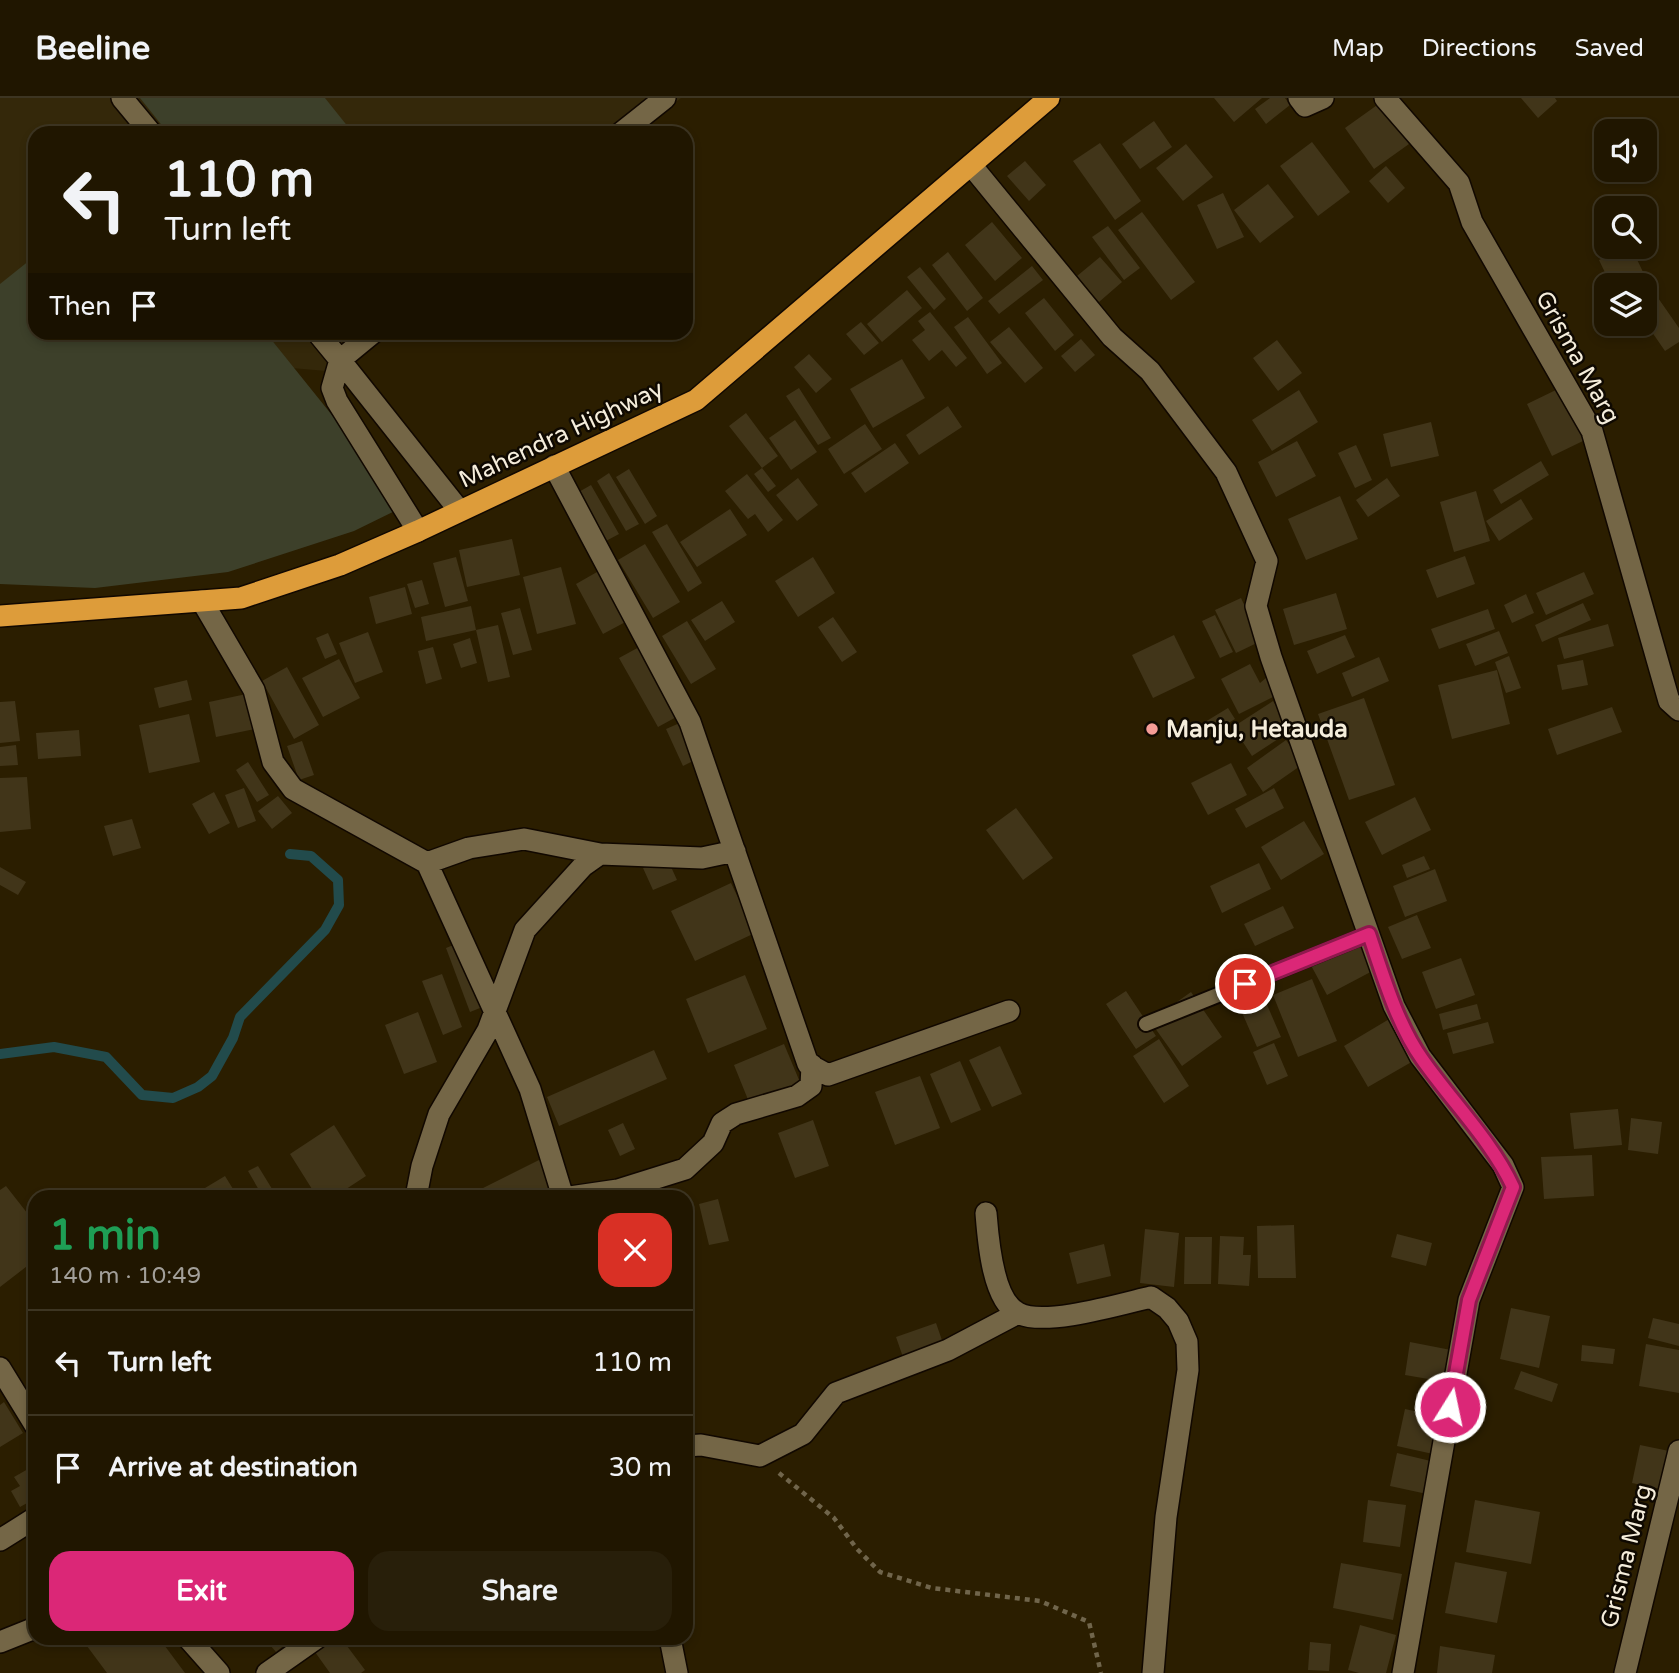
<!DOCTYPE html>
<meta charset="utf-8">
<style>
:root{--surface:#201600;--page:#281f0a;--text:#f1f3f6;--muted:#a29f99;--line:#3d3522;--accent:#db2777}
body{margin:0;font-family:"Varela Round",sans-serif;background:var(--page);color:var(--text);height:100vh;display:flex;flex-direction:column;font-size:26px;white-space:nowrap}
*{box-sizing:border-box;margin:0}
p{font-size:23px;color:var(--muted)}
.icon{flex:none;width:38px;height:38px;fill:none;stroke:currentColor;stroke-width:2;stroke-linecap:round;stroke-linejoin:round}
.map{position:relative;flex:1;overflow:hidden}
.sheet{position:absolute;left:28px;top:1092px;width:665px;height:455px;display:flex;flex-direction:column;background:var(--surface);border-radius:21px;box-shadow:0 4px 10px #0003,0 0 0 2px var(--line)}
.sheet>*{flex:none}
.top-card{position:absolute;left:28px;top:28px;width:665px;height:214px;border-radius:21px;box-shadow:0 4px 10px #0003,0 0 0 2px var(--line);background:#201600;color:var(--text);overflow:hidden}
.controls{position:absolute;left:1594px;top:21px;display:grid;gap:14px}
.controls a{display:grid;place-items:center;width:63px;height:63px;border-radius:14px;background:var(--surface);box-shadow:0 4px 10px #0003,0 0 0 2px var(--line);font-size:35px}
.pin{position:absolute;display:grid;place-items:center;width:60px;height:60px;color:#fff;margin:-30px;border:4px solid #fff;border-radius:50%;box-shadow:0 2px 7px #0007}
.me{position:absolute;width:77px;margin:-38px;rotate:10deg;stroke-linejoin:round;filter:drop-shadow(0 0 5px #0008)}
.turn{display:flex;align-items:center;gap:24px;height:147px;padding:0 21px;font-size:32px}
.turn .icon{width:91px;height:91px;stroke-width:2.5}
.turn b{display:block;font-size:49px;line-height:60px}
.then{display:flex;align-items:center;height:66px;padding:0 21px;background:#0003;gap:14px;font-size:26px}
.round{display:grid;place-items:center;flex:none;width:74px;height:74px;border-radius:21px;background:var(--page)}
.summary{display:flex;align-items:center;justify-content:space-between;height:119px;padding:0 21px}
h1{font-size:42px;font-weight:800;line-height:52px;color:#1e9e55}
.button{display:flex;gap:14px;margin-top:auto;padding:14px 21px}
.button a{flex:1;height:80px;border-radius:21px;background:var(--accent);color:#fff;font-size:28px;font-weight:800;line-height:80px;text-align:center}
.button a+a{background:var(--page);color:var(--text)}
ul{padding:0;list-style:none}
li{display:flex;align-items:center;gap:21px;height:105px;padding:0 21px;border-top:2px solid var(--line)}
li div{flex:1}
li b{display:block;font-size:26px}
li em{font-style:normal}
header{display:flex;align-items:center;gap:42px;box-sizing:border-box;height:98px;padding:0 35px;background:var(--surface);border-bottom:2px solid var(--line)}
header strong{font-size:33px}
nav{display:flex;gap:38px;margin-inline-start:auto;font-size:24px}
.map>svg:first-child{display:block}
</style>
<header>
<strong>Beeline</strong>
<nav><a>Map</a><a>Directions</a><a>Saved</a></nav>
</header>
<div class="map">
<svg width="1679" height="1575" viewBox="0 0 1679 1575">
<rect width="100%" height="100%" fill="#2b1e00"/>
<path fill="#34280a" d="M0 0H681L637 35H35V234L387 235 338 274 0 245Z"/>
<path fill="#3d402a" d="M140 0H325L353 35H168Z
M35 158V234L266 235 405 408 354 433 228 474 95 490 0 486V186Z"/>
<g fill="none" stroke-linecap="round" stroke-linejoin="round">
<path stroke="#224b4c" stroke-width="10" d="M0 956 54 949 106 959 142 997 173 1000 198 989 212 978 233 940 240 919 325 832 339 807 338 782 311 758 290 756"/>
</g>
<path fill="#413519" d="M1214 0H1262L1234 24Z
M1270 0H1285L1290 7 1266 26 1255 11Z
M1521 0H1555L1557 3 1538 20Z
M1380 5 1409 46 1374 71 1345 30Z
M1154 23 1172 49 1140 71 1122 46Z
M1312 44 1350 94 1318 118 1280 68Z
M1100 45 1141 103 1115 122 1073 63Z
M1186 46 1213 79 1183 103 1156 70Z
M1025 63 1046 87 1029 103 1007 78Z
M1386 68 1405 90 1388 105 1369 83Z
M1268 86 1294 119 1260 145 1234 112Z
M1223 95 1244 139 1217 151 1197 107Z
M1142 114 1195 184 1171 202 1118 132Z
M992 124 1022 160 995 183 965 147Z
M1108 128 1140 170 1124 182 1092 139Z
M1626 149H1631L1644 176 1619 187H1611L1599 162Z
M948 154 983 200 967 213 932 167Z
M1100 159 1122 184 1099 204 1077 178Z
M1032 168 1043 182 999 216 988 203Z
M920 169 946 201 934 212 907 179Z
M907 192 922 210 882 244 867 226Z
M1656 197 1679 230V244L1665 253 1645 224V204Z
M1044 200 1074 237 1055 253 1025 215Z
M930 214 967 260 956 269 942 252 929 263 912 242 925 232 918 223Z
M968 219 1002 265 987 276 954 229Z
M861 224 879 245 864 257 846 236Z
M1009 229 1043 270 1025 285 990 244Z
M1081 241 1095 257 1075 274 1061 258Z
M1277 242 1302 275 1278 293 1253 260Z
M809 256 832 281 816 295 794 269Z
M902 261 925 300 873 330 850 291Z
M799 290 831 340 818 347 786 298Z
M1560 290 1585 342 1552 358 1527 306Z
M1299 292 1318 324 1272 353 1252 322Z
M948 308 962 329 919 357 906 337Z
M746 315 778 358 762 370 729 328Z
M795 322 817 354 791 372 769 340Z
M1431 324 1439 358 1391 369 1383 336Z
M865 326 882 351 844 376 828 351Z
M1297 343 1316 378 1276 399 1258 364Z
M895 345 909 365 865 395 851 375Z
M1356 347 1372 382 1355 390 1338 355Z
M1541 363 1549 377 1501 406 1493 392Z
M762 370 776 388 768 394 754 376Z
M629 371 657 418 645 426 616 379Z
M609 375 639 426 626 433 597 383Z
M747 376 783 422 768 434 755 416 748 421 725 393Z
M798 380 818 407 797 423 776 397Z
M1387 380 1400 398 1368 419 1356 402Z
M591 387 619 436 604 444 577 395Z
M1476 393 1490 443 1454 454 1440 404Z
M1340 398 1358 441 1306 462 1288 421Z
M1521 401 1533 421 1499 443 1486 423Z
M730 411 747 437 697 469 680 444Z
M667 426 702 485 688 494 652 434Z
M512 441 520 477 467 489 459 452Z
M645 446 680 504 653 520 618 462Z
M1465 458 1475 486 1437 500 1426 472Z
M456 459 468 503 445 509 433 465Z
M813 459 835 495 798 519 775 483Z
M561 469 576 526 537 536 523 479Z
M604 470 631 521 603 536 576 486Z
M1584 474 1594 496 1546 517 1536 495Z
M422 482 429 506 415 510 407 486Z
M405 489 412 516 376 526 369 499Z
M1336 495 1347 531 1294 547 1283 511Z
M1526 496 1534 515 1512 525 1504 507Z
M1241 500 1261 543 1236 555 1215 512Z
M722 503 735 524 705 543 691 522Z
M1583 505 1591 522 1542 544 1535 527Z
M471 508 476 532 426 543 421 519Z
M520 510 532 552 513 557 501 515Z
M1488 511 1495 531 1439 551 1431 531Z
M1215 517 1233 554 1220 560 1202 523Z
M833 519 857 554 842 564 818 529Z
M687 523 716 571 691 586 662 538Z
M1608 526 1614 548 1564 561 1558 540Z
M498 527 510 579 488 584 476 532Z
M1499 533 1508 555 1475 568 1466 546Z
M368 534 383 574 355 585 339 545Z
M328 535 337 556 325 561 316 540Z
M1174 537 1195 580 1153 600 1132 557Z
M1345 537 1355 559 1317 576 1307 553Z
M470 540 477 565 461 570 453 546Z
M641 548 680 617 658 629 619 560Z
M433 549 442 581 426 586 418 553Z
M1509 558 1521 590 1506 595 1495 564Z
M1379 559 1389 583 1352 599 1342 575Z
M339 561 360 600 323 619 302 580Z
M1583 562 1588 587 1562 592 1557 567Z
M1250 566 1260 585 1266 580 1275 598 1239 616 1221 581Z
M287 569 319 627 294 641 262 583Z
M1497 572 1510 626 1452 641 1438 587Z
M187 582 192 602 159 610 154 590Z
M251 595 259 630 216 639 209 604Z
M1364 600 1395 687 1349 702 1318 616Z
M15 603 20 643 0 645V604Z
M1273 603 1292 632 1252 658 1233 629Z
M1612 609 1622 634 1557 657 1548 631Z
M1228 610 1235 621 1207 638 1200 627Z
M189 616 200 664 149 675 139 627Z
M682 624 699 660 683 668 666 631Z
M79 632 81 658 38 661 36 635Z
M1286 642 1303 666 1263 694 1247 670Z
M302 643 314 677 299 682 287 648Z
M16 647 18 667 0 668V649Z
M248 664 269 697 257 704 236 672Z
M1231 665 1247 697 1208 717 1191 685Z
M27 679 31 731 0 734V680Z
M244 690 256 723 238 730 225 697Z
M1274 690 1284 710 1246 730 1235 711Z
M214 694 230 725 209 736 192 706Z
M278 698 292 715 272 731 258 713Z
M1415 699 1431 732 1382 757 1365 724Z
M1016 710 1053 760 1023 782 986 732Z
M132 721 141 750 113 758 104 728Z
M1304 723 1324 756 1281 782 1261 749Z
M1424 758 1430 771 1407 780 1402 767Z
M667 760 677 782 653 792 643 770Z
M1259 765 1271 791 1222 815 1210 788Z
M0 769 26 784 18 797 0 787Z
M1435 771 1447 803 1405 819 1393 788Z
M731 785 755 835 695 863 671 813Z
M1283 808 1294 830 1255 848 1244 826Z
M1417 817 1431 850 1402 861 1388 829Z
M1360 832 1380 869 1327 897 1307 860Z
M461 844 485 908 470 914 446 850Z
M1461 860 1475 897 1436 911 1422 874Z
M442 876 462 929 443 937 422 883Z
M745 877 767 931 708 955 686 901Z
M1312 881 1337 943 1298 959 1273 897Z
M1126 893 1156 938 1136 951 1106 906Z
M1261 893 1281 939 1257 949 1237 903Z
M1191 894 1222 939 1182 968 1150 923Z
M1477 906 1481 921 1443 932 1439 916Z
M418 914 437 964 404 976 385 927Z
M1391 920 1415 962 1368 989 1344 948Z
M1488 924 1494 945 1453 956 1447 935Z
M1159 941 1189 988 1164 1005 1133 958Z
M1274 945 1288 978 1267 987 1253 954Z
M784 946 802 989 751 1009 734 967Z
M1000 948 1022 996 992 1009 969 962Z
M654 952 667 981 559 1028 547 999Z
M960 963 981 1012 951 1025 930 976Z
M920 978 940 1030 895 1047 875 994Z
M1618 1011 1622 1047 1574 1051 1570 1015Z
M1631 1020 1662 1024 1658 1056 1628 1052Z
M813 1022 829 1068 795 1080 778 1035Z
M623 1025 635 1051 620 1058 608 1032Z
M334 1027 366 1078 334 1099H317L290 1056Z
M1592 1057 1594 1098 1544 1101 1541 1059Z
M541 1061 557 1092 542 1099H482L479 1092Z
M258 1068 277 1099H263L248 1073Z
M225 1078 238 1099H204L200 1093Z
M6 1088 35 1125V1162L0 1189V1092Z
M718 1101 729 1143 709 1147 699 1106Z
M1294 1127 1296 1180H1258L1257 1128Z
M1145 1131 1179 1135 1174 1189 1140 1185Z
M1397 1136 1432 1145 1426 1168 1391 1159Z
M1220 1138 1244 1139 1243 1157H1251L1249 1188 1218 1186Z
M1185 1139H1212L1211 1186H1184Z
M1104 1146 1111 1178 1077 1186 1069 1155Z
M1511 1210 1550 1218 1539 1270 1500 1261Z
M1653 1220 1679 1226V1248L1648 1240Z
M936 1225 944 1248 904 1262 896 1239Z
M1410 1244 1451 1252 1446 1284 1405 1277Z
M1646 1246 1679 1252V1295L1639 1288Z
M1582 1247 1615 1251 1613 1266 1581 1263Z
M1521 1273 1558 1286 1552 1304 1514 1291Z
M4 1304 23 1335 0 1349V1307Z
M1405 1311 1441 1319 1433 1356 1397 1348Z
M1640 1347 1669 1353 1661 1391 1632 1385Z
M1397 1355 1435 1364 1427 1396 1390 1388Z
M35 1367V1414L29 1404 20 1409 11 1393 20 1388 14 1379Z
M1368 1402 1406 1407 1400 1449 1363 1444Z
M1475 1402 1540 1414 1531 1466 1466 1454Z
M1455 1464 1507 1474 1497 1525 1445 1515Z
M1341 1465 1402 1476 1393 1522 1333 1510Z
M1360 1527 1396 1537 1386 1575H1359L1348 1572Z
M81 1540H159L185 1575H107Z
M264 1540H293L276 1554Z
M334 1540H341L365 1572 361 1575H330L315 1554Z
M1310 1544 1331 1546 1329 1573 1308 1572Z
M1440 1548 1495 1557 1492 1575H1437Z"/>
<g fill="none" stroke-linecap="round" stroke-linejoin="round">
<defs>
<path id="lane" d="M1146 926 1369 836"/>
<path id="street" d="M122 0 151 35
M1299 0 1305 8 1323 0
M1385 0 1459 85 1472 124 1592 333 1669 603 1679 612
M621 35 665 0
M971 67 1112 239 1150 273 1226 374 1267 463 1256 508 1271 559 1394 908 1420 958 1503 1067 1513 1089 1469 1202 1403 1575
M317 234 340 262 374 234
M554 368 690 624 808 966 828 977 1009 913
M418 433 337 303 332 290 340 262 459 412
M202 503 254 592 273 664 293 691 427 765 530 991 563 1099
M427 765 469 750 524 741 600 756 702 760 735 753
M416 1099 422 1068 439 1016 488 932 525 832 583 768 600 756
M570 1099 618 1092 685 1071 713 1045 722 1025 736 1016 797 998 811 988 812 967
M986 1115C988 1140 992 1202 1018 1215 1044 1229 1121 1206 1151 1199L1167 1210 1178 1223 1187 1244 1188 1272 1166 1419 1153 1575
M0 1270 35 1327
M686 1348 701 1347 760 1358 803 1336 836 1295 948 1252 1018 1215
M0 1442 35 1420
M188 1540 219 1575
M670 1540 677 1575
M0 1544 35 1530
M267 1575 317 1540
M1625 1575 1679 1353"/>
<path id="highway" d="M0 518 241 500 340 467 418 433 696 302 1049 0"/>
</defs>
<use href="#lane" stroke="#110800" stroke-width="18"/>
<use href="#street" stroke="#110800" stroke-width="24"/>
<use href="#highway" stroke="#110800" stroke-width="24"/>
<path stroke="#70654b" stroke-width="4.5" stroke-dasharray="5 5" stroke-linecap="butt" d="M779 1375 834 1420 857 1451 880 1474 932 1490 1040 1503 1089 1524 1101 1575"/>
<use href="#lane" stroke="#746646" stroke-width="14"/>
<use href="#street" stroke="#746646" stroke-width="21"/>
<use href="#highway" stroke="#dd9c3a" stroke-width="21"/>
</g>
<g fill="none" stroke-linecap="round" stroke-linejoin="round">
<defs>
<path id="route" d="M1245 886 1369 836C1383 877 1397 926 1422 961 1452 1004 1491 1042 1513 1089L1469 1202 1450 1309"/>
</defs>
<use href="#route" stroke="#8e194d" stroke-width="18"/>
<use href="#route" stroke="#db2777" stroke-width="12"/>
</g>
<circle fill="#f59c96" stroke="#0f0901" stroke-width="2.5" cx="1152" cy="631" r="7"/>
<g text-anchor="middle" stroke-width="5" stroke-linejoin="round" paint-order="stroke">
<g font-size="24" fill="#f5eddb" stroke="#0f0901">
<text transform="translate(1578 259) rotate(61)" y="8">Grisma Marg</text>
<text transform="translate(561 336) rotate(-25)" y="8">Mahendra Highway</text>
<text transform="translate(1626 1458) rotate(-76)" y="8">Grisma Marg</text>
</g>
<g font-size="24" font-weight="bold" fill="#f5eddb" stroke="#0f0901" text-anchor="start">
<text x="1166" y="639">Manju, Hetauda</text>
</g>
</g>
</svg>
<div class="controls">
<a><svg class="icon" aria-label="sound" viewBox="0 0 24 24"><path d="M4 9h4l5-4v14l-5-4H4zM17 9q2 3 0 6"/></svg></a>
<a><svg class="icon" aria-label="search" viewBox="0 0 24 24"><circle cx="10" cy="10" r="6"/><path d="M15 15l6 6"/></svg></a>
<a><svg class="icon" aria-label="layers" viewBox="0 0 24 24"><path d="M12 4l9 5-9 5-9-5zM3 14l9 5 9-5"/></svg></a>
</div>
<div class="pin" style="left:1245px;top:886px;background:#d93025"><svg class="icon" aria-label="arrive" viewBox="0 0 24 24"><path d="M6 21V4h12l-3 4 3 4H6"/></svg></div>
<svg class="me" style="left:1450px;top:1309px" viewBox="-20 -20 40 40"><circle r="17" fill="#db2777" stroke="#fff" stroke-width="3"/><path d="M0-11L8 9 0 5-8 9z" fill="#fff"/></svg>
<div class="top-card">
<div class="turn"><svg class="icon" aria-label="left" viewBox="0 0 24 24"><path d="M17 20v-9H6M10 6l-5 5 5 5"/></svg><div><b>110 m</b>Turn left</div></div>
<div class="then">Then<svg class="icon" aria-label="arrive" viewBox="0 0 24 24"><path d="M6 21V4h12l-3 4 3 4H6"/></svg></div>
</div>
<section class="sheet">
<div class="summary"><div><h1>1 min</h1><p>140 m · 10:49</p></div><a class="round" style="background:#d93025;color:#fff"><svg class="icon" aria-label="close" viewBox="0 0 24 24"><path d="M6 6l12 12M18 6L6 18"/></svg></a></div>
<ul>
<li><svg class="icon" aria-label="left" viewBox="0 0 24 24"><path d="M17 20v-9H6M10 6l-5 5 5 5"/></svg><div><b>Turn left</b></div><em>110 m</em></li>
<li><svg class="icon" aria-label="arrive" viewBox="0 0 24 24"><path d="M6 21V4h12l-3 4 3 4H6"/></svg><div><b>Arrive at destination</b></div><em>30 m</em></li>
</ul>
<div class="button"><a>Exit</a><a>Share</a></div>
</section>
</div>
